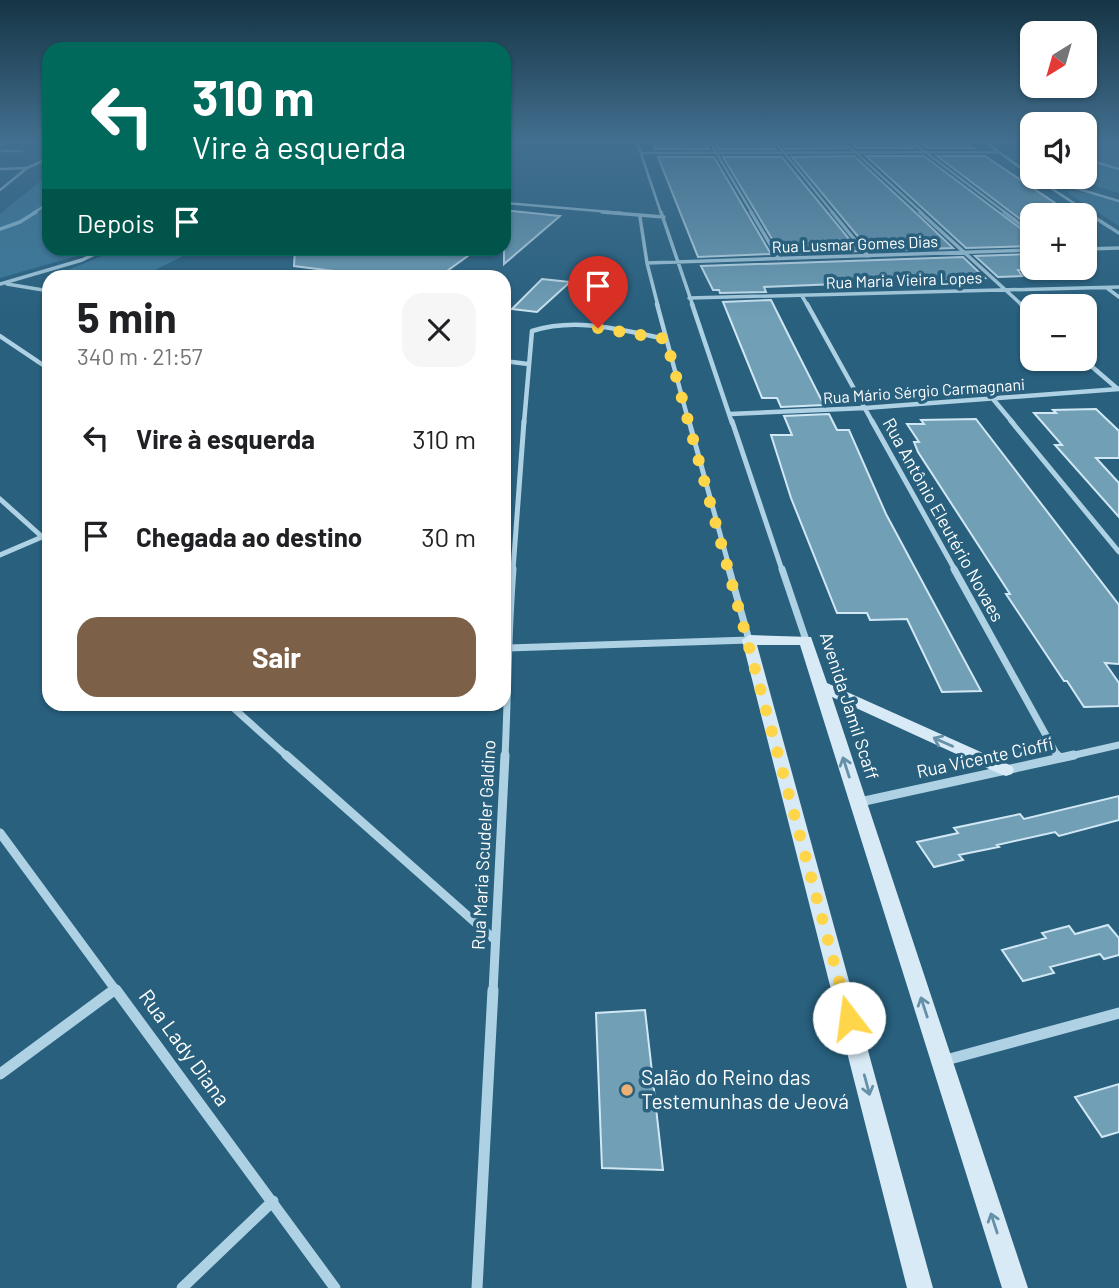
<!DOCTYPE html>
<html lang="pt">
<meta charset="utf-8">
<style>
:root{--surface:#fff;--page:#f6f6f6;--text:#202124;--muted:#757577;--accent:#7c6148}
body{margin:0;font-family:Barlow,sans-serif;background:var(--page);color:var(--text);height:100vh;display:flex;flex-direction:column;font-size:26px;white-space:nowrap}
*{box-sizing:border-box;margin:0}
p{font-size:23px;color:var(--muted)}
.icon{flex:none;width:38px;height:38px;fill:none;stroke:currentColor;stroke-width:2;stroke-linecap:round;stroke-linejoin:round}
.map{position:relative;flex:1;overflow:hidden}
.details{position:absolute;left:42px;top:270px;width:469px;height:441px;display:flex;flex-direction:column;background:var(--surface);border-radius:21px;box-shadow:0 2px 5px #0004}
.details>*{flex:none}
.banner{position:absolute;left:42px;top:42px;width:469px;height:214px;border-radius:21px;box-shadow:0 2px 5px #0004;background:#00695c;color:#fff;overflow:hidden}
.needle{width:46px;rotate:217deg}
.controls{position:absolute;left:1020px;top:21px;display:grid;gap:14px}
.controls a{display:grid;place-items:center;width:77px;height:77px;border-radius:14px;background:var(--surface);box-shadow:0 2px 5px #0004;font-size:35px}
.pin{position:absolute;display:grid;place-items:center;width:60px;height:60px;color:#fff;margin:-72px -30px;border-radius:50% 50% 50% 0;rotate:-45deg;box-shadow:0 0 7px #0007}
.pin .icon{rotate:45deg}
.me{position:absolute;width:77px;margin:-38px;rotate:345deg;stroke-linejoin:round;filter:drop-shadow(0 0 5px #0008)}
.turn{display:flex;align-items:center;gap:24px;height:147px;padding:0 35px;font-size:32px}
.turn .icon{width:91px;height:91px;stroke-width:2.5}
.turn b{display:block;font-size:49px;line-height:60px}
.then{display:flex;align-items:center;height:66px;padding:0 35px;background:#0003;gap:14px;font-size:26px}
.round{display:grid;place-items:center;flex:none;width:74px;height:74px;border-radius:21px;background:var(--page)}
.summary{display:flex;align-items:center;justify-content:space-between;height:119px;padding:0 35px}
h1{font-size:42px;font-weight:700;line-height:52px}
.primary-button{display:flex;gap:14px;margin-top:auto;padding:14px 35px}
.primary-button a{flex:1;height:80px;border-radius:21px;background:var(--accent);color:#fff;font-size:28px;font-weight:700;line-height:80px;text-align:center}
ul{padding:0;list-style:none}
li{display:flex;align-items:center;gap:21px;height:98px;padding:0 35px}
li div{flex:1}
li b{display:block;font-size:26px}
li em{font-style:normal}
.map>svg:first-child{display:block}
</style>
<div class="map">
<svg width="1119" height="1288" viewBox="0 0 1119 1288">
<rect width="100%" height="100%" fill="#28607e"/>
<path fill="#3c7b9b" d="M1085 139H1119V193L1066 177H1085Z
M49 174V248L75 249 77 256 0 278V214Z
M1074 190 1119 202V226L1065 191Z
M121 248 153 249 189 253 143 276H111L68 270Z"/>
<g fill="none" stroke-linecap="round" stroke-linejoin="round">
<path stroke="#a3d0e5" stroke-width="2.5" d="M1085 159 1119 169
M33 213 49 203"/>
<path stroke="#a3d0e5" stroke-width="3.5" d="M0 229 20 222 36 212"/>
</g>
<path fill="#709fb6" stroke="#d1e8f4" stroke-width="2" d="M654 139H704L709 149H655L652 140Z
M713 139H769L776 149H718Z
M778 139H837L846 148 786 149Z
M847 139H904L914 148H857Z
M915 139H960L973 148H927Z
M854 156 916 213 953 248 870 251 792 157Z
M866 156H924L1032 237V246L966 248Z
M937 156H985L1073 215H1032V228Z
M658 157H714L771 254 698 257Z
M723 157H782L859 251 781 254Z
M504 210 560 216 504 264Z
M295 248H438L472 253 440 276H374L294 266Z
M1032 254V268L1052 269 1018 270 1022 276 998 277 975 256Z
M963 257 985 278 764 287 766 292 720 293 719 290H713L701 266Z
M542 279 570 282 537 312 512 309Z
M771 300 790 338 824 405 781 407 777 398H762L723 302Z
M1096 409 1119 431V458H1096L1119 483V517L1055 445H1062L1034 413H1056L1053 410Z
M829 414 837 430H849L886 514 981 691 942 692 907 619 870 620 867 613H837L791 498 771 435H792L784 416Z
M976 419 1119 605V664L1105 663 1119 683V706L1084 707 1067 681H1064L1006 594H1010L918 452 914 442H919L907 424H924L921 420Z
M1119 796V820L1059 836 1055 832 997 845 999 847 959 855 963 860 934 867 917 842 958 833 954 828 1020 814 1024 819Z
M1108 925 1119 938V955L1104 959 1100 954 1050 967 1054 973 1023 981 1002 950 1046 938 1042 933 1069 926 1075 934Z
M645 1010 663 1170 602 1168 596 1013Z
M1119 1084V1132L1102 1137 1075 1097Z"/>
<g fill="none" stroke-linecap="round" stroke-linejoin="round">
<path stroke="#aed2e4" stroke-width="2.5" d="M636 139 661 213
M708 139 752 213
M773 139 833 213
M841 139 922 213
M908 139 1006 213
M981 139 1032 176
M0 145 13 139
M0 151H22
M641 153 999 152
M0 169 26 168
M1034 177 1089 213
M1038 177 1119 201
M0 190 27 168 49 158
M504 203 622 213"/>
<path stroke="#aed2e4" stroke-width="3.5" d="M602 212 664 217
M661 212 693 306
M751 212 779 259
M832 212 868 256
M920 212 1023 306
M1004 212 1032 233
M1086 212 1119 233
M640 217 647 263 658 306
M1085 249 1119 248
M647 263 1032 250
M0 284 82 260 107 248
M7 284 49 291
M1107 288 1119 297
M802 296 808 306
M689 298 1119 287"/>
<path stroke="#aed2e4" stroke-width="4.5" d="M657 304 689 423
M692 304 732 423
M807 304 873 423
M1021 304 1032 314
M0 336 49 369
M1083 359 1118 389
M504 361 528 364
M993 399 1013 423
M730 414 865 408 1119 389
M524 423 532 331C577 317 621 330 666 339"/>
<path stroke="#aed2e4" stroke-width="5" d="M689 421 730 570
M732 421 782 570
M872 421 955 570
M1011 421 1119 552
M0 499 49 543
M0 555 49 534
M513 570 524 421"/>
<path stroke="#aed2e4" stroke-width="7" d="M782 569 806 640
M954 569 1058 757
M505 648 749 640 729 569
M229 704 288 757
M505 757C508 694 508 632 513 569
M1066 757 1119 745"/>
<path stroke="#aed2e4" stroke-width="9" d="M286 755 495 940
M1057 755 1059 758
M860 802 1074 755
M0 833 117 992
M112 992 116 989
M493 992 505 755"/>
<path stroke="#aed2e4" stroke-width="11" d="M116 990 335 1288
M946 1060 1119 1013
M0 1074 114 990
M182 1288 273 1201
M477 1288 493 990"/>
<path fill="#d7eaf5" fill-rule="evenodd" d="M749 635 811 637 827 683 1012 766 1014 770 1012 774 1006 776 1000 774 832 697 1028 1288H1002L800 645H757L933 1288H907L742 640Z"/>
</g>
<defs><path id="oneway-shaft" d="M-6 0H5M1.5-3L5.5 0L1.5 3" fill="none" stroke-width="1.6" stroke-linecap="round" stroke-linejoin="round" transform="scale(1.75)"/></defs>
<g stroke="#6590a8">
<use href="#oneway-shaft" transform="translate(943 742) rotate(-156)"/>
<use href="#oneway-shaft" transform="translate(846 767) rotate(-108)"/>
<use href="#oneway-shaft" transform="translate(924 1007) rotate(-108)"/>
<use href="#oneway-shaft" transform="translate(867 1085) rotate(75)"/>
<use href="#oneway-shaft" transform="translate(994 1223) rotate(-108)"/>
</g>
<linearGradient id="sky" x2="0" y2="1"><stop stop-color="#163545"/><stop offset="0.44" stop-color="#426f8f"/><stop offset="1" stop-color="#426f8f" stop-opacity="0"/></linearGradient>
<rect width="1119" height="319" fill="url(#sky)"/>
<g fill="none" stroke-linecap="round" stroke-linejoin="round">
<path stroke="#ffd54a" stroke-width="12" stroke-dasharray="0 21.6" d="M598 328 666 339 849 1018"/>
</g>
<circle fill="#ecb075" stroke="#28607e" stroke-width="2.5" cx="627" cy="1090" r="7"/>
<g text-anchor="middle" stroke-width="7" stroke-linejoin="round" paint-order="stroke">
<g font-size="16" fill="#fff" stroke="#28607e">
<text transform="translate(855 244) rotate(-2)" y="6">Rua Lusmar Gomes Dias</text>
<text transform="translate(904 280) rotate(-2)" y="6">Rua Maria Vieira Lopes</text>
<text transform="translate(924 391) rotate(-4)" y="6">Rua Mário Sérgio Carmagnani</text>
</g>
<g font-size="18" fill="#fff" stroke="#28607e">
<text transform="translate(943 520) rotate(61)" y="6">Rua Antônio Eleutério Novaes</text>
<text transform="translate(849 706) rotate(72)" y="6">Avenida Jamil Scaff</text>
<text transform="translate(985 758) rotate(-12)" y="6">Rua Vicente Cioffi</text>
<text transform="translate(484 845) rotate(-87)" y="6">Rua Maria Scudeler Galdino</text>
</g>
<g font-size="21" fill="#fff" stroke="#28607e">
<text transform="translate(184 1048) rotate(54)" y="7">Rua Lady Diana</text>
</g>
<g font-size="21" fill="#fff" stroke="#28607e" text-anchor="start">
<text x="641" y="1085">Salão do Reino das<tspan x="641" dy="24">Testemunhas de Jeová</tspan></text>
</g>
</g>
</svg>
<div class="controls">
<a><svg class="needle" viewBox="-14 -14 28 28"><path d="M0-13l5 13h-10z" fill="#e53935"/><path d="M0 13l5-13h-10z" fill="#757577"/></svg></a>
<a><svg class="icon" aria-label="sound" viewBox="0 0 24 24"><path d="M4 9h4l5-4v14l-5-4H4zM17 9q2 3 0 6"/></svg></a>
<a>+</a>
<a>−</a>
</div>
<div class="pin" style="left:598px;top:328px;background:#d93025"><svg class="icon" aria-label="arrive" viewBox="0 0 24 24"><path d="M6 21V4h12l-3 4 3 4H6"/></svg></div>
<svg class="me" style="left:849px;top:1018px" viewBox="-20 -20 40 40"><circle r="19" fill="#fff"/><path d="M0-13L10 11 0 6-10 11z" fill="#ffd54a"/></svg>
<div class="banner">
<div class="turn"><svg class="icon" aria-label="left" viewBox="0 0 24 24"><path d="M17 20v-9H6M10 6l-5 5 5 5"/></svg><div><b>310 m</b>Vire à esquerda</div></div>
<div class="then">Depois<svg class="icon" aria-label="arrive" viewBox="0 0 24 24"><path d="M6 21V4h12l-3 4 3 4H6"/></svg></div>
</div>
<section class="details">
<div class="summary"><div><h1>5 min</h1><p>340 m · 21:57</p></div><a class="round"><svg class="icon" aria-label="close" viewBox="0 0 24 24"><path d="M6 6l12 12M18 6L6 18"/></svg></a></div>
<ul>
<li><svg class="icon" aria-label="left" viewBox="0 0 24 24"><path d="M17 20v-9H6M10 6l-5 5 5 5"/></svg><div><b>Vire à esquerda</b></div><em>310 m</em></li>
<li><svg class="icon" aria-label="arrive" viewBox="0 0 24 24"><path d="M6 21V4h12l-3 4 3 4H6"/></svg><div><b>Chegada ao destino</b></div><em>30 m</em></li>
</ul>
<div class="primary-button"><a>Sair</a></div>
</section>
</div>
